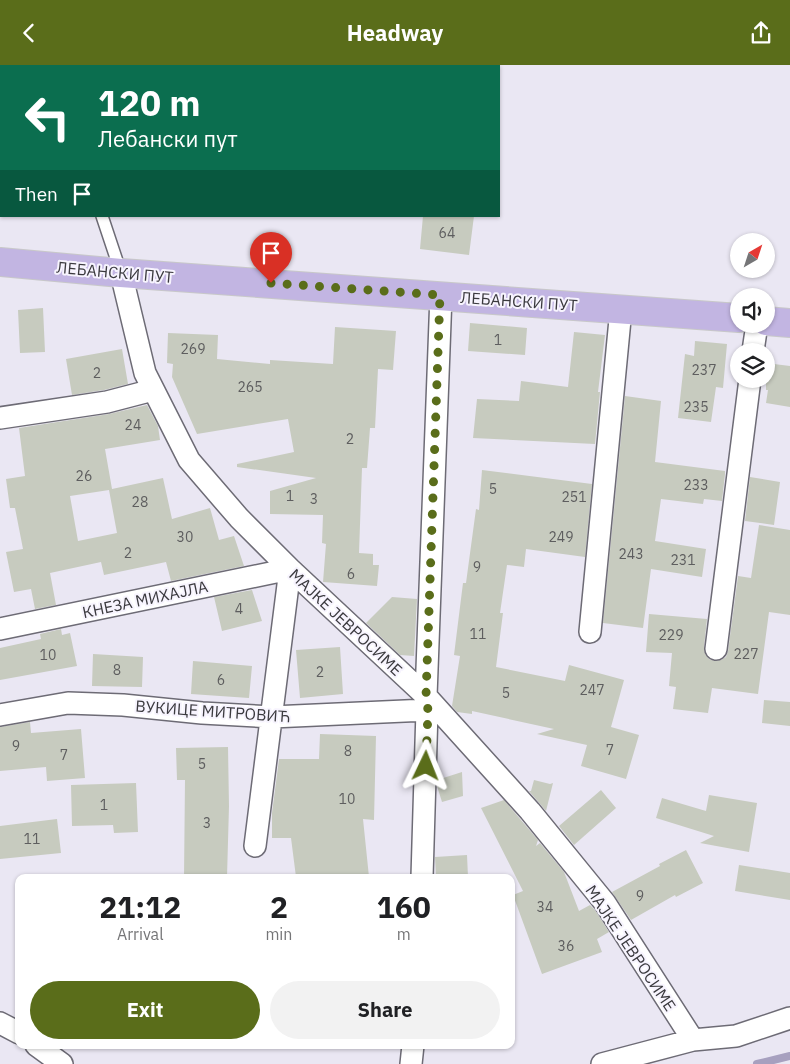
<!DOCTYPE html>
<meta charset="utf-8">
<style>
:root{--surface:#fff;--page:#f2f2f2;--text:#202124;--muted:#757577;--accent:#5a6d1a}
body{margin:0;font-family:"IBM Plex Sans",sans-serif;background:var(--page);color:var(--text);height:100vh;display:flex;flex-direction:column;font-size:19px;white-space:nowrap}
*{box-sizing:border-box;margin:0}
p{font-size:16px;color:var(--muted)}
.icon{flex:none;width:28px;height:28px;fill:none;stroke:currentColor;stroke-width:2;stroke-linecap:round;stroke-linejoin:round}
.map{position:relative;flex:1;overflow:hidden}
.side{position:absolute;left:15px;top:809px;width:500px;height:175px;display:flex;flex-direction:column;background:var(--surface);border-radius:10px;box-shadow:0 1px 4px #0004}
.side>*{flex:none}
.hud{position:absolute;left:0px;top:0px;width:500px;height:152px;box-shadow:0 1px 4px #0004;background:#0b6e4f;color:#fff;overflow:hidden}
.needle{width:32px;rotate:39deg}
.tools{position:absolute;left:730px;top:168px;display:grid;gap:10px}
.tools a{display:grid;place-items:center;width:45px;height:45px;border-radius:50%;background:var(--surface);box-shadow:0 1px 4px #0004;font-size:25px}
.pin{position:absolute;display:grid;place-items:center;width:42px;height:42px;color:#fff;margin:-51px -21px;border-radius:50% 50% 50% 0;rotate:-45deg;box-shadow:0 0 5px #0007}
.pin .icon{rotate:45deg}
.me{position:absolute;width:55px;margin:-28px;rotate:2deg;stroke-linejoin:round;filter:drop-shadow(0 0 4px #0008)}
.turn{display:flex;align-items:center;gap:18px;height:105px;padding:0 15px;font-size:22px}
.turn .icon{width:65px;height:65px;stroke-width:2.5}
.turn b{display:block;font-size:35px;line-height:42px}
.then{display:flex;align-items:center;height:48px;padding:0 15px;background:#0003;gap:10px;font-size:19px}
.eta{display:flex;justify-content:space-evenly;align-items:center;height:85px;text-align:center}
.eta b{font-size:30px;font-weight:700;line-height:35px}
.cta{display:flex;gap:10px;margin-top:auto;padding:10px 15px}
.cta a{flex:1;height:58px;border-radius:30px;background:var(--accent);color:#fff;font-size:20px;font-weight:700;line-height:58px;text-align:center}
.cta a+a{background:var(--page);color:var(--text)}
header{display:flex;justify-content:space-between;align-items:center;height:65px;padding:0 15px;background:var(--accent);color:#fff;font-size:22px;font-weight:700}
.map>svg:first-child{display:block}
</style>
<header><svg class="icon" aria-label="back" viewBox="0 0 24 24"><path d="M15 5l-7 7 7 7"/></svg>Headway<svg class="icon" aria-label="share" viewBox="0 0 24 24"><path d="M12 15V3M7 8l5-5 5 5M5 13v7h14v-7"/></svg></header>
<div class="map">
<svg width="790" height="999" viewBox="0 0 790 999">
<rect width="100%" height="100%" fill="#eae7f3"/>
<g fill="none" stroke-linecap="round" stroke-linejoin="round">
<path stroke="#a7a0bf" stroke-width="8" d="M757 999 790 991"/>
</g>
<path fill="#c7cbbf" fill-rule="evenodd" d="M423 151H474L469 190 420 184Z
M43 243 45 287 20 288 18 245Z
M470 258 527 263 525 290 468 286Z
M335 262 396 266 393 305 378 304 375 363H370L367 403H362L359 488 373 489V500H379L377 521 323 517 326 479 322 478 323 450 270 449V426L316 413 237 402V399L294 387 288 354 197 369 172 312 173 299 167 298 168 268 218 270 217 294 270 299V295L333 299Z
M574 267 605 270 598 327H600L595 379 473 373 477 334 519 336 521 316 568 322Z
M695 276 727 279 723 323 716 322 711 357 678 353 685 289 694 291Z
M122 284 128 319 104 325 72 330 66 294Z
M766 298 790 301V342L766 338 768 325H766Z
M625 331 661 336 655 397 725 406V409L722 436 704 434 703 439 661 434 655 476 706 484 702 512 651 504 643 563 603 558Z
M147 340 158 361 160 375 105 384 112 424 163 413 172 454 210 443 219 475 234 471 244 501 171 516 166 497 104 510 101 497 50 508 56 540 35 544 31 524 14 527 6 487 23 484 15 443H10L6 414 25 411 19 363 109 349ZM109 425 117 468 78 476 70 431Z
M482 405 592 419 585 492 526 484 524 502 507 500 500 548H503L496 602 565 616 569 600 624 615 611 662 639 670 626 714 581 701 587 680 537 669 554 664 472 646V649L457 647 452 641 460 591 454 590 463 518H466L476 444 479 445Z
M750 412 780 417 774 460 745 456Z
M759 460 790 465V550L769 547 758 629 712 623 708 648 673 644 676 622 669 621 672 588 646 587 649 549 707 554 704 582 705 589 709 594 715 596 721 595 726 592 728 586 738 511 751 513Z
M252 525 262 556 222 566 214 532Z
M392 532 417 534 414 591 400 590 366 558Z
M61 564 62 570 70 568 77 601 0 615V583L41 574 40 569Z
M340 582 343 629 300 633 296 585Z
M93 589 143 592 142 622 92 621Z
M193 596 252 601 249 633 191 629Z
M764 635 790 637V661L762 658Z
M30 657 31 668 81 664 85 713 47 716 46 702 0 706V662Z
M320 669 376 671 374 755 363 754 369 812H296L291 773H272V748L279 694H319Z
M228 682 229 741 227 812H184L185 715H177L176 683Z
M462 707 463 731 442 737 437 721V715Z
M534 715 550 719 553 718 546 746 529 726H531Z
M136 718 138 767 114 768 113 760 72 761 71 720Z
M601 725 616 743 574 780 559 761Z
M709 730 757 738 749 787 700 778 714 771 656 753 662 733 706 746Z
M504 735 538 775 536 781 540 778 564 807 579 846 590 840 595 845 609 867 597 874 602 887 542 909 513 830 523 826 481 743Z
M57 754 61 788 0 794V761Z
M686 785 703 818 676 832 675 830 631 855 612 827 660 801 659 799Z
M467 790 468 812H436L435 792Z
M739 800 790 808V835L735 826Z"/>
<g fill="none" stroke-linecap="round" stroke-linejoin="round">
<defs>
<path id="lane" d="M11 0 13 1
M102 151 121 208"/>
<path id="street" d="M121 208 145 308 189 395 239 453 290 504 426 631 530 746 605 838 693 975
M753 286 757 259
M0 353 107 337 153 325
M0 564 290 504 255 781
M590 567 621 244
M716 584 750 314
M0 650 68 638 123 640 202 648 272 652 427 645
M422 812 427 645 426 631 441 230
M0 958 19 968
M36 980 62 999
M411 999 413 980
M602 999 693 975 736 971 790 953"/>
<path id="primary" d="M0 197 121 208 739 253
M766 256 790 258"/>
</defs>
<use href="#lane" stroke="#6d6b75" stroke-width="14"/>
<use href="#street" stroke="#6d6b75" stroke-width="24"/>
<use href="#primary" stroke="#c8c8c9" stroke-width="30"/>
<use href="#lane" stroke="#fff" stroke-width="11"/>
<use href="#street" stroke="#fff" stroke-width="21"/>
<use href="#primary" stroke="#c2b5e2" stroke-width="28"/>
</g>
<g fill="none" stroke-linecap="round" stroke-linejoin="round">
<path stroke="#5a6d1a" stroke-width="9" stroke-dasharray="0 16.2" d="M271 218 440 230 426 631 428 645 426 701"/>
</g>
<g text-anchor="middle" stroke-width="4" stroke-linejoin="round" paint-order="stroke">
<g font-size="14" fill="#5e5e5f">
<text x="447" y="173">64</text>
<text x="498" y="280">1</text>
<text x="193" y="289">269</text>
<text x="704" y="310">237</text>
<text x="97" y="313">2</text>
<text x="250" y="327">265</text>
<text x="696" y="347">235</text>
<text x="133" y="365">24</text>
<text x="350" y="379">2</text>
<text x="84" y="416">26</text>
<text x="696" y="425">233</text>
<text x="493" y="429">5</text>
<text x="290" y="436">1</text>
<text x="574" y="437">251</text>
<text x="314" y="439">3</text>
<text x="140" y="442">28</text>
<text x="185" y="477">30</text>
<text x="561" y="477">249</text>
<text x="128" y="493">2</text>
<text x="631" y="494">243</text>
<text x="683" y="500">231</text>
<text x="477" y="507">9</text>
<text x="351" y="514">6</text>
<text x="239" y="549">4</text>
<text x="478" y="574">11</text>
<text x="671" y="575">229</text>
<text x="746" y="594">227</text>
<text x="48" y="595">10</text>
<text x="117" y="610">8</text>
<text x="320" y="612">2</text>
<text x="221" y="620">6</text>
<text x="592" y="630">247</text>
<text x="506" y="633">5</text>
<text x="16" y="686">9</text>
<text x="610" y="690">7</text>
<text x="348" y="691">8</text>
<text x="64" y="695">7</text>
<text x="202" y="704">5</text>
<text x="347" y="739">10</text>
<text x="104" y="745">1</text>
<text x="207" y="763">3</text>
<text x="32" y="779">11</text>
<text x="640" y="836">9</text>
<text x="545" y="847">34</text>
<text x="566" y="886">36</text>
</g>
<g font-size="16" fill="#3b3a3f" stroke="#f7f4fe">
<text transform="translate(115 207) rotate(5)" y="6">ЛЕБАНСКИ ПУТ</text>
<text transform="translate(519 236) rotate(4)" y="6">ЛЕБАНСКИ ПУТ</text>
<text transform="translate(145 534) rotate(-12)" y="6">КНЕЗА МИХАЈЛА</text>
<text transform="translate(346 557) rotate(43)" y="6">МАЈКЕ ЈЕВРОСИМЕ</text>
<text transform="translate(213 646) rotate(4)" y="6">ВУКИЦЕ МИТРОВИЋ</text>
<text transform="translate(631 883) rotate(56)" y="6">МАЈКЕ ЈЕВРОСИМЕ</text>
</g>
</g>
</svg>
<div class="tools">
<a><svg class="needle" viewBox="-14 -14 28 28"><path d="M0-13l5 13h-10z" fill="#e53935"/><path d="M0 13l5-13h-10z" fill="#757577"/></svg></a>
<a><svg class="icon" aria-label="sound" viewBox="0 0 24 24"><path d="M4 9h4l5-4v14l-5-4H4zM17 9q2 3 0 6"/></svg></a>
<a><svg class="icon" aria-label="layers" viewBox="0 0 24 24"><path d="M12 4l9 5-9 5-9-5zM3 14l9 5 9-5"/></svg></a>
</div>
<div class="pin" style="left:271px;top:218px;background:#d93025"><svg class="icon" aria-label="arrive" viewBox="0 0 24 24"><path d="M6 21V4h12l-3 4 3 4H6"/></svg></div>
<svg class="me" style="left:426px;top:701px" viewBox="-20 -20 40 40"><path d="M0-17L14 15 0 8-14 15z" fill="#5a6d1a" stroke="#fff" stroke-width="4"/></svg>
<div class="hud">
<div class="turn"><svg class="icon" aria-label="left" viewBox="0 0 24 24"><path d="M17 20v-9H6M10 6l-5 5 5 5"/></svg><div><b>120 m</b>Лебански пут</div></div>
<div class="then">Then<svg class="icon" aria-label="arrive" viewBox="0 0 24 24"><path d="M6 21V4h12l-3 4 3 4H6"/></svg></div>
</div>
<section class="side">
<div class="eta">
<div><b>21:12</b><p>Arrival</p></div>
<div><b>2</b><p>min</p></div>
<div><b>160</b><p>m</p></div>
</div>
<div class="cta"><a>Exit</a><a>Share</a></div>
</section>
</div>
